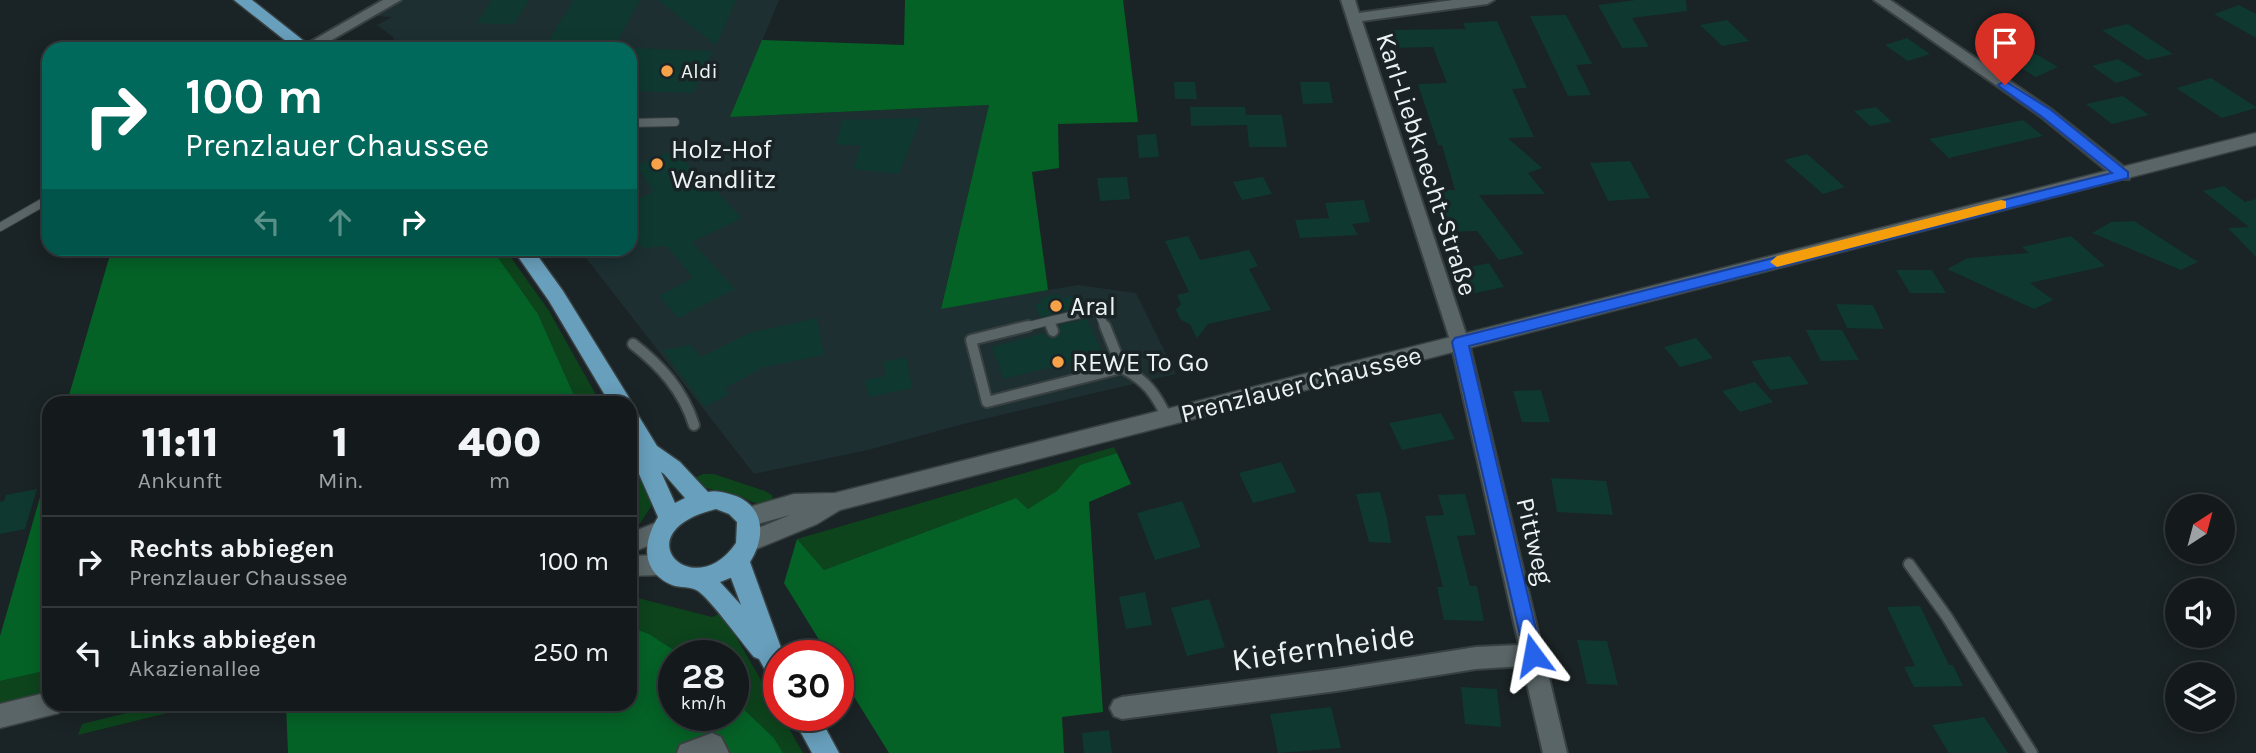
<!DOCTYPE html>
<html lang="de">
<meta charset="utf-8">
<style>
:root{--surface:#141a1c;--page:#212729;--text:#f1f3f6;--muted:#9da1a3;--line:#33383b}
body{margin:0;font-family:Karla,sans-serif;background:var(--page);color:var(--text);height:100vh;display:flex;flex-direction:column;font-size:26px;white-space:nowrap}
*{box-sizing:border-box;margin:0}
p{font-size:23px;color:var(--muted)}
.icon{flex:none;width:38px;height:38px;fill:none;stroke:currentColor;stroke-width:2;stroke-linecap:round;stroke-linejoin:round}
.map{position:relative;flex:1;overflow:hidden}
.details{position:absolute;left:42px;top:396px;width:595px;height:315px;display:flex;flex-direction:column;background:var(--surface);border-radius:21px;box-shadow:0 4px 18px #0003,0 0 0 2px var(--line)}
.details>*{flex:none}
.hud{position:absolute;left:42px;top:42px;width:595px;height:214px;border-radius:21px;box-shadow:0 4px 18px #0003,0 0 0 2px var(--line);background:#00695c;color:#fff;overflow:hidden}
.needle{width:46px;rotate:36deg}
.fabs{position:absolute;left:2165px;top:494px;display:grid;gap:14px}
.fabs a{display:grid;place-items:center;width:70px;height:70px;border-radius:50%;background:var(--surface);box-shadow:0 4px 18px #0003,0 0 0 2px var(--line);font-size:35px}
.speed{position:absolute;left:658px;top:640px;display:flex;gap:14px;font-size:35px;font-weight:700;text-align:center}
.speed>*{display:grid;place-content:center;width:91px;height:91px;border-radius:50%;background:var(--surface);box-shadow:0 4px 18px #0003,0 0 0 2px var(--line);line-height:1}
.speed small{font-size:18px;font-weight:400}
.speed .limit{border:10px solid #d22;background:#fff;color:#111}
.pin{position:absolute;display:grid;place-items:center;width:60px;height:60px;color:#fff;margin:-72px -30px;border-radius:50% 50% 50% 0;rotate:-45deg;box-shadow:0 0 7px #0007}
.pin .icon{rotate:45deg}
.me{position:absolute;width:77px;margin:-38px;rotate:347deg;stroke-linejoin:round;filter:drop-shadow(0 0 5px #0008)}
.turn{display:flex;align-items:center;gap:24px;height:147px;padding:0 28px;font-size:32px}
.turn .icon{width:91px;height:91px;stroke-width:2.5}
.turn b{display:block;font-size:49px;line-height:60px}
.lanes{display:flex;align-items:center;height:66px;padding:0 28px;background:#0003;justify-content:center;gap:35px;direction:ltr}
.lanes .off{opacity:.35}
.eta{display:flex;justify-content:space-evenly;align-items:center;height:119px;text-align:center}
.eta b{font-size:42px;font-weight:800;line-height:49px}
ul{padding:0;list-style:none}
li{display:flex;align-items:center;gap:21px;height:91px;padding:0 28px;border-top:2px solid var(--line)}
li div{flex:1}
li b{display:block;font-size:26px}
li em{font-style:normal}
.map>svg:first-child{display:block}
</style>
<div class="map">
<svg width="2256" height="753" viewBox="0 0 2256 753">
<rect width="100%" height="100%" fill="#1a2325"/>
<path fill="#1d2f31" d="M400 0H779L731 117 989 105 941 308 1078 285 1136 293 1176 374 967 423 868 450 754 474 579 249 630 248V49H387L394 38 377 25 392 17 373 16Z"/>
<path fill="#0d441c" d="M492 249H505L549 311 600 402H577L538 314Z
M1114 447 1117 453 1080 465 1057 492 1028 509 1016 498 824 570 797 539Z
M630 456 646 483 652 505 641 522 630 533Z
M703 474H714L765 491 772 495 774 505C753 506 748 498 730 493 715 489 705 491 693 479Z
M630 596 712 617 722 613 779 711V716H782L803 753H783L774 738 733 699V656H683L649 634 630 627Z
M49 670V692L0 705V681Z
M163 704H204L78 735 82 724Z"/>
<path fill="#056226" d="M905 0H1123L1138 122 1058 124 1059 168 1032 172 1048 290 941 309 989 105 730 117 762 40 904 45Z
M112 248 492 249 538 314 577 402H67Z
M1117 453 1131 484 1089 502 1103 712 1062 717 1064 753H889L838 671V656H829L784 583 797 539 824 570 1016 498 1028 509 1057 491 1080 465Z
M49 466V670L0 681V636Z
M630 627 649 634 683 656H674V716H733V699L774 738 783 753H288L286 704H630Z"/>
<path fill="#0f3930" d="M492 0H529L514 24 477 23Z
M574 0H640L613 49H543Z
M658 0H736L716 45Z
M1636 0H1686L1687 11 1632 18 1649 47 1622 48 1598 5Z
M2239 5 2256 14V38L2214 14Z
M1566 15 1592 64 1576 65 1591 95 1568 96 1530 16Z
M1727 20 1749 41 1722 46 1700 25Z
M1497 21 1527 88 1512 89 1534 137 1508 138 1542 168 1528 173 1545 194 1479 195 1524 254 1499 260 1477 231 1445 232 1437 206 1447 205 1443 190H1455L1442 145H1438L1418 84 1447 83 1433 47 1394 48 1389 30 1466 29 1463 23Z
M2128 24 2173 54 2147 60 2102 30Z
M2002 34 2058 67 2036 77 1980 44Z
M1907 38 1930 54 1908 61 1885 45Z
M630 49V48L713 51 693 93 630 91Z
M2118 59 2143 75 2116 83 2092 66Z
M2211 78 2256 107V108L2222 118 2176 88Z
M1174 82H1195L1197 99H1175Z
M1300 82H1329L1333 103 1303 104Z
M2123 96 2149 115 2112 124 2086 104Z
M1190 107H1245L1246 115H1282L1287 147H1249L1247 125 1191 126Z
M1876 107 1892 122 1870 126 1854 111Z
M921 118 899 174 853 169 861 146 836 144 842 120Z
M2023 120 2043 136 1949 158 1929 139Z
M1156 134 1159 157 1139 158 1137 135Z
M678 149 700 184 707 181 742 218 692 242 735 289 678 318 659 296 693 278 667 246 643 248 630 233V227L638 217 630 203 653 192 637 165Z
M1807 154 1845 187 1823 194 1784 160Z
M1630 161 1650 198 1608 201 1590 163Z
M1127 177 1130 199 1100 201 1097 178Z
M1263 177 1272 194 1242 200 1233 182Z
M2224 186 2245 202 2256 199V257L2228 228 2249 227 2203 191Z
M1364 200 1370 222 1352 224 1358 235 1300 238 1295 220 1329 218 1325 203Z
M2134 221 2198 262 2181 270 2092 233 2111 222Z
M1188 236 1200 260 1249 250 1258 266 1249 269 1271 310 1208 324 1197 338 1190 324 1181 320 1176 310 1181 304 1177 295 1189 292 1165 241Z
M2071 236 2105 266 2030 283 2053 300 2034 309 1947 269 1968 258 2029 253 2022 247Z
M1489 263 1504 287 1471 294 1456 270Z
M1896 270H1932L1946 293H1910Z
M1059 294 1061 299 1073 296 1077 308 1040 317 1035 305 1042 303 1041 298Z
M1836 304 1873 305 1884 329 1847 328Z
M817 318 824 355 764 367 725 388 729 394 705 407 663 350 691 345 701 357 749 333Z
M1087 319 1105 360 1073 369 1070 362 1004 379 992 347 1045 333 1049 338H1055L1061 333 1059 325Z
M1806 330H1842L1859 360 1821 361Z
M1696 338 1713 358 1680 367 1664 347Z
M1790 356 1809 384 1770 390 1751 361Z
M906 357 912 388 869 397 865 380 886 376 883 362Z
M1755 382 1773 402 1740 412 1722 391Z
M1541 390 1550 422H1522L1513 391Z
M1441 413 1455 439 1402 450 1389 423Z
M1281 462 1296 492 1253 503 1239 473Z
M1551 478 1606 481 1613 515 1557 512Z
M37 489 25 529 0 534V502L4 501 6 495Z
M1380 492 1387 518 1391 543 1369 542 1356 494Z
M1465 494 1476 535 1457 536 1470 586H1477L1484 621 1444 620 1437 587H1443L1425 516 1444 515 1438 495Z
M1182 501 1201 547 1155 560 1137 513Z
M1145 592 1152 625 1126 629 1119 597Z
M1209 599 1225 647 1187 656 1171 608Z
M1920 606 1949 665H1953L1963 686 1914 687 1904 667 1915 666 1887 607Z
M1577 640 1607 641 1618 685 1587 684Z
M1461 687 1497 689 1501 727 1465 724Z
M1331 707 1341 748 1278 753 1270 714Z
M1984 717 2008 753H1949L1932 725Z
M1109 730 1112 753H1084L1082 733Z"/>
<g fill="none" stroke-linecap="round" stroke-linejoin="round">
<defs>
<path id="lane-far1" d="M630 123 675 122
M0 227 49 199
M1049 321 1052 328
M1049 321 1098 310 1105 328
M1021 328 1049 321"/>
<path id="lane" d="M1028 326 971 340 987 402 1122 368 1105 326
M1051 326 1053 331
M633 344C661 366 683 390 694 425
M1122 368C1146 380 1156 394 1167 418
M1909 564 1947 617 2032 753"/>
<path id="street" d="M383 0H401L316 49H298Z
M1341 0H1355L1359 13 1453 0H1494L1487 4 1362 21 1469 343 1567 753H1543L1523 666 1476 669 1337 691 1122 719 1114 716 1110 708 1114 700 1122 697 1337 669 1476 647 1519 645 1451 343Z
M1874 0H1890L2052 110 2129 171 2131 175 2129 179H2117L2040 116Z
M712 733 721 737 729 753H677L680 745Z"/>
<path id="secondary" d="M2256 133V145L840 510 817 524 749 552 741 549 737 542 741 535 790 515 747 527 739 524 735 517 739 510 794 494 835 493Z
M660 521 668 524 672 531 668 538 630 553V533Z
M661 555 669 558 673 565 669 572 661 575 630 576V556Z
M49 692V704H63L59 713 0 728V704Z"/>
<path id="primary" d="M234 0H252L314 49H296Z
M512 248H532L563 291 628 396 631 402 630 403 609 402 549 301Z
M630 412 638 415 657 446 680 462 708 492C718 490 726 493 736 496 766 508 765 539 750 562L784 656H779V683L770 679 759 659 754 657C741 642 712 601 698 591 691 586 680 588 672 585 640 571 643 542 658 517L639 474 638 453 630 440ZM661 472 664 474 685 498 675 503ZM716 509 729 514 737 522 736 543C693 606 621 532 716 509ZM730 578H731L741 605 720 582Z
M792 716H819L839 753H812Z"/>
</defs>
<use href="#lane-far1" stroke="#384041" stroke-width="10"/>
<use href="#lane" stroke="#384041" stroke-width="14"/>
<use href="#street" stroke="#384041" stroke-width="4"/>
<use href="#secondary" stroke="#384041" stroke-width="3"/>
<use href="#primary" stroke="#384041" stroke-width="3"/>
<use href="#lane-far1" stroke="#5a6567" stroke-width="8"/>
<use href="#lane" stroke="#5a6567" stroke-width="10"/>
<use href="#street" fill="#5a6567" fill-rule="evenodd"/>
<use href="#secondary" fill="#5a6567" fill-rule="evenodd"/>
<use href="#primary" fill="#689fbc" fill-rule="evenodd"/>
</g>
<path fill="#2563eb" stroke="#184099" stroke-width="2" d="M2005 81 2051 110 2128 172V178L1469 346 1542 655 1539 661 1533 664 1526 661 1452 342 1455 338 2112 173 2041 116 2000 87 1998 85Z"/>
<path fill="#f59e0b" d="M2001 200 2006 201V208L1777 267 1770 262 1777 256Z"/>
<g fill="#f7a149" stroke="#1a2325" stroke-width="2.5">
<circle cx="667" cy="71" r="7"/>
<circle cx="657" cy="164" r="7"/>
<circle cx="1056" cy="306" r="7"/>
<circle cx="1058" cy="362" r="7"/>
</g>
<g text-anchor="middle" stroke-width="7" stroke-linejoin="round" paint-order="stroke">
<g font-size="21" fill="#edf3f4" stroke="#1a2325" text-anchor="start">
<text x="681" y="78">Aldi</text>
</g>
<g font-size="26" fill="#edf3f4" stroke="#1a2325" text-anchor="start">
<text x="671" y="158">Holz-Hof<tspan x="671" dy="30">Wandlitz</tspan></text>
<text x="1070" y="315">Aral</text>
<text x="1072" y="371">REWE To Go</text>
</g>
<g font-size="26" fill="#edf3f4" stroke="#1a2325">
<text transform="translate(1427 164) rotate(72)" y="9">Karl-Liebknecht-Straße</text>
<text transform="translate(1301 384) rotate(-14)" y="9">Prenzlauer Chaussee</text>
<text transform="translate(1535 541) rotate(77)" y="9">Pittweg</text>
</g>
<g font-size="32" fill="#edf3f4" stroke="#1a2325">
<text transform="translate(1323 647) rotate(-8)" y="11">Kiefernheide</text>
</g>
</g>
</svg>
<div class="fabs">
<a><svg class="needle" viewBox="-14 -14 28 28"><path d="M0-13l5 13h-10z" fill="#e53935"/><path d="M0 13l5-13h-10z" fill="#9da1a3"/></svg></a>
<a><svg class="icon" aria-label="sound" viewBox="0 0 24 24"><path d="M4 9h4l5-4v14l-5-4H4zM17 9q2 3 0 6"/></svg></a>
<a><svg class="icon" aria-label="layers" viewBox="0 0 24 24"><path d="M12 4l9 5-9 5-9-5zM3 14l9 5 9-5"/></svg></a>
</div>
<div class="speed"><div>28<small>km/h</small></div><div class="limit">30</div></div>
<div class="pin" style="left:2005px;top:85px;background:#d93025"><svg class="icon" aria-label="arrive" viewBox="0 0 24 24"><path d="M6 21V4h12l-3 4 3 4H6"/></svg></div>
<svg class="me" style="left:1533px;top:655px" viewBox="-20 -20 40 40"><path d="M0-17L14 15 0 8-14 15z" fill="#2563eb" stroke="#fff" stroke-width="4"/></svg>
<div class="hud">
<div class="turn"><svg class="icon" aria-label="right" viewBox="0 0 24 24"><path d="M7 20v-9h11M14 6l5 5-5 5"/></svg><div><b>100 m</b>Prenzlauer Chaussee</div></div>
<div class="lanes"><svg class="icon off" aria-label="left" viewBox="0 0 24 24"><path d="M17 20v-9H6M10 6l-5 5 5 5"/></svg><svg class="icon off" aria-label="ahead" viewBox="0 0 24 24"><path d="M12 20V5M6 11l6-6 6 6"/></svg><svg class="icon" aria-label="right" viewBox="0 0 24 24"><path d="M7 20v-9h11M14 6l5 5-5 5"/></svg></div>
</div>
<section class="details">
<div class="eta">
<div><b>11:11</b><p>Ankunft</p></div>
<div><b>1</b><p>Min.</p></div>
<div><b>400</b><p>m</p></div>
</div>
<ul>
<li><svg class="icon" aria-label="right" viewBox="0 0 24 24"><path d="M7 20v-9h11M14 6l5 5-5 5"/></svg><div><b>Rechts abbiegen</b><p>Prenzlauer Chaussee</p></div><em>100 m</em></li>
<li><svg class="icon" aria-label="left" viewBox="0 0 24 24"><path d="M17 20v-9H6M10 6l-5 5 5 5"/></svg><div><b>Links abbiegen</b><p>Akazienallee</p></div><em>250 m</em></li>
</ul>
</section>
</div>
